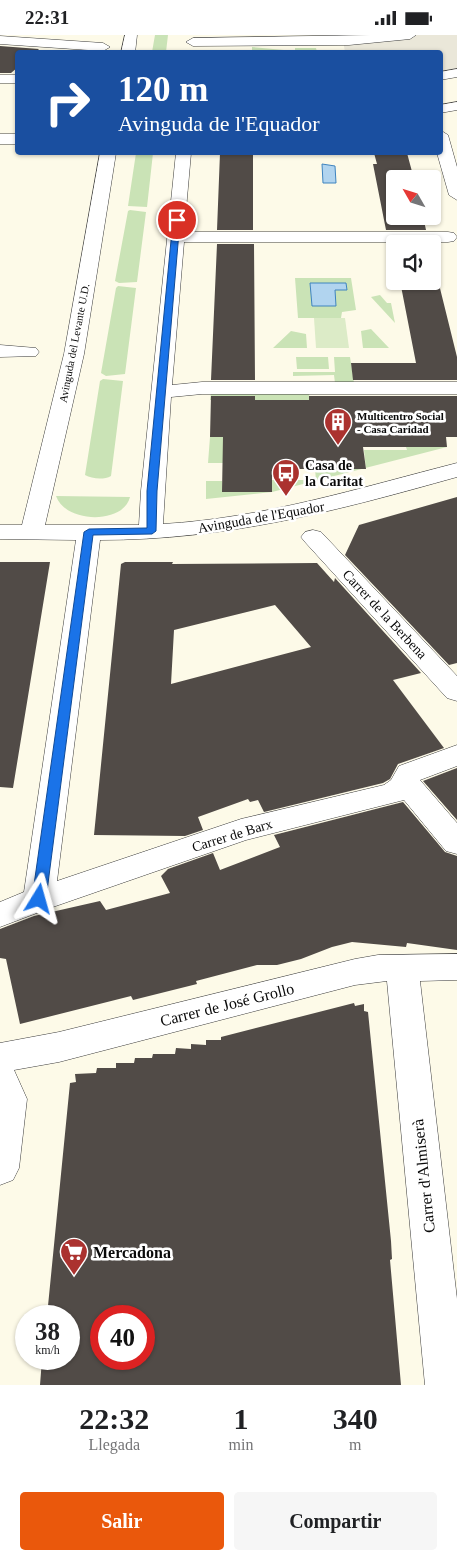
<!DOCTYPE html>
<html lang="es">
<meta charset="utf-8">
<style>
:root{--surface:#fff;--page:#f6f6f6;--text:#202124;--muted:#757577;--accent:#ea580c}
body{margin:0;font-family:Georgia,serif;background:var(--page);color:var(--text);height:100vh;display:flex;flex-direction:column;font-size:19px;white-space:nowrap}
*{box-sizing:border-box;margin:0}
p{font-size:16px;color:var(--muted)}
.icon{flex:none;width:28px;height:28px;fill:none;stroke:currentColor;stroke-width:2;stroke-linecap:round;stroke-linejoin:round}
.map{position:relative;height:1350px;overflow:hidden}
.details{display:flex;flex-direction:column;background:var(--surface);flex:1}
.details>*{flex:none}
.guide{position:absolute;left:15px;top:15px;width:428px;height:105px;border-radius:5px;box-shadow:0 1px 4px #0004;background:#1a4fa0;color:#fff;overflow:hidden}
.needle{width:32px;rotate:309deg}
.tools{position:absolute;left:386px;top:135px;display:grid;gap:10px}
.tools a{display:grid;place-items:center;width:55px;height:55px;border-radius:5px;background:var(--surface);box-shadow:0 1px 4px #0004;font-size:25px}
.speed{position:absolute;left:15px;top:1270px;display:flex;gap:10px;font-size:25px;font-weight:700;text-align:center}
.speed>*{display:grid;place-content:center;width:65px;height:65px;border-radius:50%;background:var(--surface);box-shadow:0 1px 4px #0004;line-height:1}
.speed small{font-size:12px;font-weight:400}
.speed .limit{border:8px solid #d22;background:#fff;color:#111}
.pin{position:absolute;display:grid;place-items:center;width:42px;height:42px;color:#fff;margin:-21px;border:2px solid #fff;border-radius:50%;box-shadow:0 1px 5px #0007}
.me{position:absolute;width:55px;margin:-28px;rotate:8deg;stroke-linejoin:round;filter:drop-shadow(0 0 4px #0008)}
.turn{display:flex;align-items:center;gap:18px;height:105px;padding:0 20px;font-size:22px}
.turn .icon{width:65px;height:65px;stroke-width:2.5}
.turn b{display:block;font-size:35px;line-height:42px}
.eta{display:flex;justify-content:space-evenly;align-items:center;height:85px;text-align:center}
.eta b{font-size:30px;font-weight:700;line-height:35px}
.primary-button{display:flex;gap:10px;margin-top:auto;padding:10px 20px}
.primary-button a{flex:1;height:58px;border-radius:5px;background:var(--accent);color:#fff;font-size:20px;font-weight:700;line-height:58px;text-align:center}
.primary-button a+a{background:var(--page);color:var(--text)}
.status{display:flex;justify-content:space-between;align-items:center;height:35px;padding:0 25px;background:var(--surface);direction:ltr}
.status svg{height:14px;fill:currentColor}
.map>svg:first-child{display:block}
</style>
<div class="status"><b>22:31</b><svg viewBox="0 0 49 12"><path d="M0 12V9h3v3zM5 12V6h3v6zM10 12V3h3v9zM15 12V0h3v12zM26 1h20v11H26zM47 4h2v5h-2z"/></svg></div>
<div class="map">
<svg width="457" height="1350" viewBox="0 0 457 1350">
<rect width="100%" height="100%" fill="#fdfae8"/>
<path fill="#cae3b6" d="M155 0H168L166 17H152Z
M252 12 295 16V13H316L317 17H252Z
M136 118H153L147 172 128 171Z
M130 175 146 177 137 247 119 248 115 246 128 176Z
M295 243H351L356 275 342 277 341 283H298Z
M118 251 136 253 125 339 106 341 101 338 116 253Z
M380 260 387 268H391L395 288 371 262Z
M371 294 389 313H363L361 296Z
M291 296 306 299 307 313H273Z
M296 322H328L329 334H297Z
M334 322H350L354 348H335L334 340 293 341V337H335Z
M103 344 123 346 111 441C104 445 92 444 85 440L100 346Z
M211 358 309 359 310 365H210Z
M210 402H223V428H208Z
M406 412H447L272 457 206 464V446H222L223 457H272V445H316L315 434H366L364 415H407Z
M56 461 130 462C124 489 66 489 56 461Z"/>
<path fill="#dcebc7" d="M314 283H345L349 313H316Z"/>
<path fill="#eae7d9" d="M342 0H457V41L440 44V18L345 17Z"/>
<path fill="#b1d4ef" stroke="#3f84bf" d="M322 129 335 131 336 148H323Z
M310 248H346L347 255H335L336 271H312Z"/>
<path fill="#514b47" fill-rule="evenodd" d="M0 11 39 14 35 18H18V32L11 38H0Z
M220 118H253V195H217Z
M374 118H407L414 144H395V181H423L426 195H386L373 129H377Z
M217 209H254L255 345H211Z
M432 221 457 322V345H307H353L351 328H416L400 246H432Z
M211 361H255V365H309V361H457V402H446L447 412H363L366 434H272V457H222L223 402H210Z
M457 462V628L449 630 345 520 359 490Z
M0 527H50L13 753 0 752Z
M125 527H173L172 529 317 528 334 547 335 543 421 638 393 645 444 713 398 729 390 744 383 748 264 777 258 765 250 767 248 764 198 782 203 795 185 801 94 800 121 529ZM275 570 311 612 171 649 174 595Z
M457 733V785L423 746Z
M403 767 445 817 457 821V915L407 908 406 912 352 907 332 912 301 924 277 930H257L196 946 197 949 133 965 131 961 20 989 6 924 0 923V894L34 881 100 866 106 875 170 858 161 841 168 834 213 818 220 835 280 812 274 800Z
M354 968 355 971 364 969V976L368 977 391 1206 392 1224 390 1225 401 1350H40L42 1324H69V1281H47L70 1048 76 1047 75 1039 96 1038 97 1033H116V1028H134L135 1023H152L153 1019H175L176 1013 191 1014V1009L206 1010V1005H221V1002ZM101 1281H144V1324H101Z"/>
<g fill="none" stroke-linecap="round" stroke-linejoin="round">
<defs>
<path id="minor" d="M125 0H137L135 18H121Z
M370 0H416L410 4 349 10 193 11 186 7 193 3Z
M0 1 103 8 110 12 103 16 0 9Z
M457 34V42L440 45V37Z
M0 40H18V48H0Z
M457 67V75L440 78V70Z
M440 95 448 100 457 132V165L449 160 437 118H440Z
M0 99H18V109H0Z
M100 118H116L84 319 45 490H139L141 456 176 118H191L184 197H448L454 198 457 202 454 206 448 207H184L172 350 202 347H457V359H202L171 362 163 489C264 483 359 453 457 428V442C336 476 227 505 100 505L57 846 241 784 384 750 391 745 399 731 457 710V731L420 745 457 788V819L446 816 404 765 246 805 50 873 0 892V867L24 857 76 505 0 504V490H22L64 319Z
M0 310 36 313 39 317 36 321 0 322Z
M313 495 321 497 457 641V666L447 663 305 507 301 502 305 497Z
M457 919V945L420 946 457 1264V1350H425L387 946 355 950 59 1027 14 1035 27 1064 19 1133 13 1145 0 1150V1008L59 997 355 924 378 920Z"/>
</defs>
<use href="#minor" stroke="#3c3c3c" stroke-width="1"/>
<use href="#minor" fill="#fff" fill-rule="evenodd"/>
</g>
<path fill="#1a73e8" stroke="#114b97" d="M177 183 180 185 157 456 156 496 152 499 93 500 46 864 39 869 32 864 84 497 89 494 147 493V456L173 185Z"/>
<defs>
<symbol id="building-pin" viewBox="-11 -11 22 30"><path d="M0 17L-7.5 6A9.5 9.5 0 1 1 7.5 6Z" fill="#ab322f" stroke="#fff"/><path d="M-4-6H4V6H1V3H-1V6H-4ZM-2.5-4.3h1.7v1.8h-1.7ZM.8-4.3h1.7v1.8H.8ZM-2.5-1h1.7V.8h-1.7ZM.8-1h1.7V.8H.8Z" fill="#fff"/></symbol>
<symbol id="bus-pin" viewBox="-11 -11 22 30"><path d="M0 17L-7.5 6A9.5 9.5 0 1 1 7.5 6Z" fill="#ab322f" stroke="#fff"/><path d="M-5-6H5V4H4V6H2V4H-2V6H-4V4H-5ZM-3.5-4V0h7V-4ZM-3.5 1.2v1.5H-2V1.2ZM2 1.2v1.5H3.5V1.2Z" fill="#fff"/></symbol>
<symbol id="supermarket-pin" viewBox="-11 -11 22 30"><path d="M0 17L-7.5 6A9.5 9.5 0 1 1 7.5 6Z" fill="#ab322f" stroke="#fff"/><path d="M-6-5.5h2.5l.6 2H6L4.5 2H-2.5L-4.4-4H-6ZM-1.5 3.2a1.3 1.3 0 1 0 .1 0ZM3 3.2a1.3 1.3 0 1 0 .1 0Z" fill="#fff"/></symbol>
</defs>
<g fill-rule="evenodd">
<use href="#building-pin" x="322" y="371" width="32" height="43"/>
<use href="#bus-pin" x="270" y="422" width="32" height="43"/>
<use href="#supermarket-pin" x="58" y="1201" width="32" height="43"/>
</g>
<g text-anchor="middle" stroke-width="5" stroke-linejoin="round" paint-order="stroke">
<g font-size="11" fill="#090909" stroke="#fff">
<text transform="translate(74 308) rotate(-79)" y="4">Avinguda del Levante U.D.</text>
</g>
<g font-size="11" font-weight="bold" fill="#090909" stroke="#fff" text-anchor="start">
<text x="357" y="385">Multicentro Social<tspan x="357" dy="13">- Casa Caridad</tspan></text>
</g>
<g font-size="14" font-weight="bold" fill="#090909" stroke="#fff" text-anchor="start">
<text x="305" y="435">Casa de<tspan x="305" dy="16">la Caritat</tspan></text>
</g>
<g font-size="14" fill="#090909" stroke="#fff">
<text transform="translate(261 482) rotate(-10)" y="5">Avinguda de l'Equador</text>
<text transform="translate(385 579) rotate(47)" y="5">Carrer de la Berbena</text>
<text transform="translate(232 800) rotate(-17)" y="5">Carrer de Barx</text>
</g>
<g font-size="16" fill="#090909" stroke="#fff">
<text transform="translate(227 969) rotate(-14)" y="6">Carrer de José Grollo</text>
<text transform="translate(423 1141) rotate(-96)" y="6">Carrer d'Almiserà</text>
</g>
<g font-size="16" font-weight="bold" fill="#090909" stroke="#fff" text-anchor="start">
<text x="93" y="1223">Mercadona</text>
</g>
</g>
</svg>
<div class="tools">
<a><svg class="needle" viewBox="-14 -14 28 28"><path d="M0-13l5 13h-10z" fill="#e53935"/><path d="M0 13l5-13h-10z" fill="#757577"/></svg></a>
<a><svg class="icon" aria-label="sound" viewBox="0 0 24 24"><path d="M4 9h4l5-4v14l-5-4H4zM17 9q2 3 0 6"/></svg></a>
</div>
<div class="speed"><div>38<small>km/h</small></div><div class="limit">40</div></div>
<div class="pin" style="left:177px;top:185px;background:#d93025"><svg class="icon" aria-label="arrive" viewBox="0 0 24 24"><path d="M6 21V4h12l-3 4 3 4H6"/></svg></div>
<svg class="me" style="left:39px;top:864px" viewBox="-20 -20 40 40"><path d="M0-17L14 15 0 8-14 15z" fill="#1a73e8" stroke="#fff" stroke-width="4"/></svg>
<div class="guide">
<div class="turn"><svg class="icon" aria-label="right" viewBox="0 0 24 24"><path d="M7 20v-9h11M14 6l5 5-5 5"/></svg><div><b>120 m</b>Avinguda de l'Equador</div></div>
</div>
</div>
<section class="details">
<div class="eta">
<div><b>22:32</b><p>Llegada</p></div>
<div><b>1</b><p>min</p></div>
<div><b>340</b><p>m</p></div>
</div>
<div class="primary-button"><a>Salir</a><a>Compartir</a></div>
</section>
